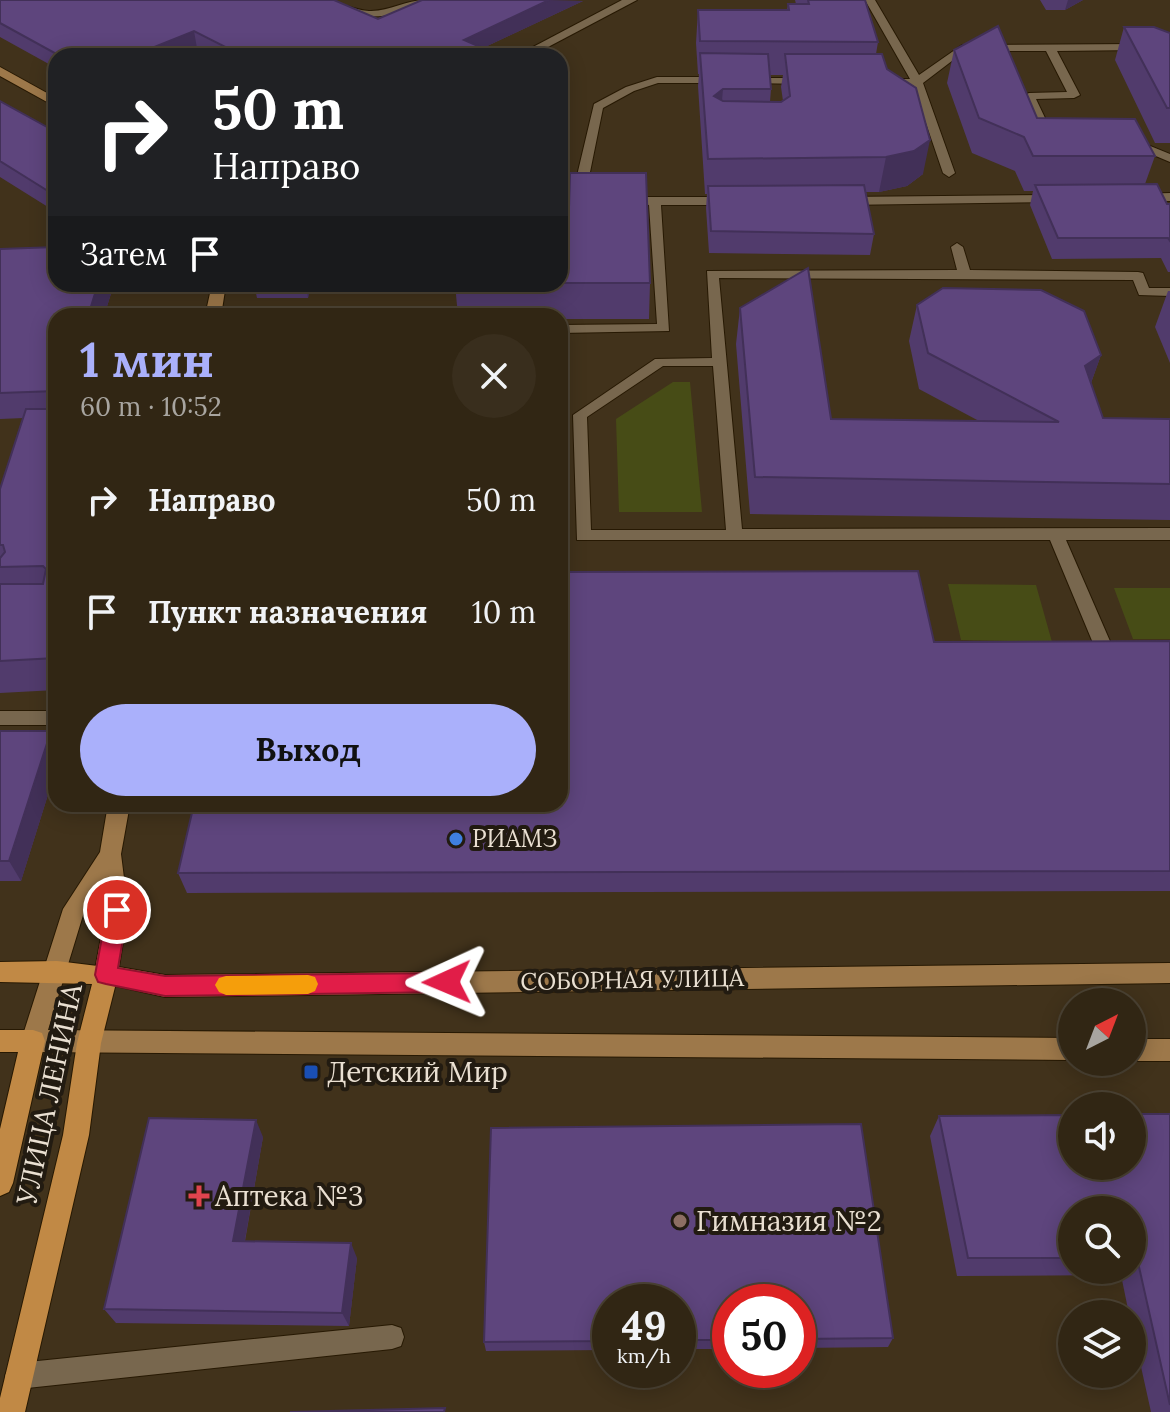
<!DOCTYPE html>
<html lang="ru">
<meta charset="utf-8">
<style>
:root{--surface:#312614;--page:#392e1d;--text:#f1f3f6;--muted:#a8a5a0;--line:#4c4334;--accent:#aab0fb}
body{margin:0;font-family:Lora,serif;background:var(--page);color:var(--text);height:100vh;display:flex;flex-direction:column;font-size:30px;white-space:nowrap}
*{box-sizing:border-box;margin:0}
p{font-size:26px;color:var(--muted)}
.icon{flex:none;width:44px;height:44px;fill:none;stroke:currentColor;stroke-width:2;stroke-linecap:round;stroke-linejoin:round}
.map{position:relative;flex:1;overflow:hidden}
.side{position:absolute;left:48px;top:308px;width:520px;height:504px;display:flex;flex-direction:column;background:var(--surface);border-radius:24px;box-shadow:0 4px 20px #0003,0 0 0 2px var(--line)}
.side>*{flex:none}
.guide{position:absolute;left:48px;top:48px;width:520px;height:244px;border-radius:24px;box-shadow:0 4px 20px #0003,0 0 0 2px var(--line);background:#202124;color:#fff;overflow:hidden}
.needle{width:52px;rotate:42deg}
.controls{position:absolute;left:1058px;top:988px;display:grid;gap:16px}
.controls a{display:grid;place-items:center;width:88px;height:88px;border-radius:50%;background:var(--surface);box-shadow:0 4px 20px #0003,0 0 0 2px var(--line);font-size:40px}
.speed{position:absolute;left:592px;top:1284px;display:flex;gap:16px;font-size:40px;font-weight:700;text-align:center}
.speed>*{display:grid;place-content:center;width:104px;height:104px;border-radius:50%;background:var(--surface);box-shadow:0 4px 20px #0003,0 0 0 2px var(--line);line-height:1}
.speed small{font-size:20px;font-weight:400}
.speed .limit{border:12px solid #d22;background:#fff;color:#111}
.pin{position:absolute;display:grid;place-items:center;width:68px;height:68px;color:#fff;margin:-34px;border:4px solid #fff;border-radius:50%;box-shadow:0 2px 8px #0007}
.me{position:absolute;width:88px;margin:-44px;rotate:269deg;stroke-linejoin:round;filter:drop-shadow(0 0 6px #0008)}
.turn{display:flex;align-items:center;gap:28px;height:168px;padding:0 32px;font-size:36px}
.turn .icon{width:104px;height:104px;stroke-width:2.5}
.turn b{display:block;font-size:56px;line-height:68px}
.then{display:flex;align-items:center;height:76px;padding:0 32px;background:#0003;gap:16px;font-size:30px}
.round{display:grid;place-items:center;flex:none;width:84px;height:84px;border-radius:42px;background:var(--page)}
.overview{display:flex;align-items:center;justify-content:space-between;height:136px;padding:0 32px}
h1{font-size:48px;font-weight:700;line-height:60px;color:var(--accent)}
.primary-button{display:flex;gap:16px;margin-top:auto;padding:16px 32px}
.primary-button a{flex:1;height:92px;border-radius:48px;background:var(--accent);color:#111;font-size:32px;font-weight:700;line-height:92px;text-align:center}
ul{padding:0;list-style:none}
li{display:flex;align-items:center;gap:24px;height:112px;padding:0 32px}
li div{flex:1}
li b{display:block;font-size:30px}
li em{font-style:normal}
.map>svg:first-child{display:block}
</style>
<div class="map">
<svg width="1170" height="1412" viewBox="0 0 1170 1412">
<rect width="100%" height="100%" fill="#41321b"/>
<path fill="#474c16" d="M673 382H690L702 512H619L616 419Z
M948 584 1036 585 1052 642 961 640Z
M1114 588H1170V639H1133Z"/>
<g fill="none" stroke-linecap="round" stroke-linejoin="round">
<defs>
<path id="lane" d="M319 0C337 0 351 10 369 11 389 12 405 0 425 0 395 22 349 22 319 0Z
M865 0H875L919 75 962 45 1139 44 1144 47 1139 50 1057 51 1080 95 1074 98 1036 99 1055 139 1049 143 1043 139 1023 96 1029 93 1067 92 1046 51H965L923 83 955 173 949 177 943 173 913 85H885L879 82 885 79H910Z
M657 77H723L729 80 723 83H658L634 91 603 108 587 187 560 194V186L575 184 594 104 626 87Z
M749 78H807L813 81 807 84 745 83 743 81Z
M1125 139H1133L1170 154V162L1125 143Z
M623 193 641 197H729L735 201 729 205H661L669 331 560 333V325L657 324 649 205 619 200 617 197Z
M1170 193V201L1139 202 1133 198 1139 194Z
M1053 195 1057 196V202L843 205 837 201 843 197Z
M957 243 963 247 970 270 1138 272 1143 273 1149 288H1170V296L1139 295 1133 280 719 278 742 529 1170 528V540H1066L1116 655 1113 660H1101L1098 655 1050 540H577L573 415 655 359 712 358 707 271 957 270 951 247ZM663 366H713L726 530H591L587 417Z
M0 711H56V725H0Z
M392 1325 401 1328 404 1337 401 1346 392 1349 18 1389 9 1385 5 1376 9 1367 18 1363Z"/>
<path id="street" d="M622 0H637L531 56H516Z"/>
<path id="secondary" d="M0 67 56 98V107L0 76Z
M212 284H226L221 316H205Z
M108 804H130L121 854 128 910 119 967 165 975 1170 963V983L165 997 98 982 94 975 106 910 103 884 84 912 48 1030 1072 1038V1060L33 1052 24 1049 21 1041 63 909 100 852Z
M1132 1039H1170V1061H1132Z"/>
<path id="primary" d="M57 961 114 968 118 975 101 1043 89 1135 25 1412H0V1398L63 1135 77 1043 92 984 0 982V962Z
M0 1030H33L42 1033 45 1041 13 1183 9 1192 0 1196V1129L18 1052H0Z"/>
</defs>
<use href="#lane" stroke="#271903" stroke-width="2"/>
<use href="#street" stroke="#271903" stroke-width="2"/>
<use href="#secondary" stroke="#271903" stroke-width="2"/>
<use href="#primary" stroke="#271903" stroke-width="2"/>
<use href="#lane" fill="#78674e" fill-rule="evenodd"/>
<use href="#street" fill="#78674e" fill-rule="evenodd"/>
<use href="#secondary" fill="#9d784a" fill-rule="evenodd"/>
<use href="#primary" fill="#c18945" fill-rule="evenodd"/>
</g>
<path fill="#513b6c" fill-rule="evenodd" d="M0 0 378 19 422 0 583 1 483 48 485 49 486 56H212L197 48 178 56H56V68L0 37Z
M795 0H865L878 42 876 54 923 174 907 186 879 192H866L874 234 870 255 709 253 706 208 707 194H705L698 86 699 74H698L696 43 698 10H787L788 4H796ZM770 75H783L781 87 783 101 781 102H770L771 89Z
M1040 0H1083L1065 10H1046Z
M1124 27 1170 33V143H1155L1115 60Z
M954 50 1037 118 1155 156 1145 184 1167 204H1170V272H1168L1161 258 1052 259 1030 205 1033 191H1024L1015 171 972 153 947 83Z
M0 101 56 132V212L0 177Z
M560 241 650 283 649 319H560V316H458L455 284H560Z
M0 249 114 284 104 316H56V690L0 693V489L24 418 0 419Z
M254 284H311L308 298H257Z
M1168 291H1170V363L1155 327Z
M917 305 1101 355 1091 383 1103 418 1170 419V520L750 514 736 344 740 308 831 419 979 421 919 389 909 341Z
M1170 641V891L187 893 178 873 934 642Z
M0 731H51L56 741V769L21 881H0Z
M1170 1114V1412H1151L1132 1326V1314H1129L1121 1275 957 1276 930 1136 939 1116ZM1072 1210H1132V1270H1072Z
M861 1124 893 1338 888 1347 798 1348V1302H730V1349H678V1302H610V1350L486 1351 484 1342 491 1128Z
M263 1137 245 1241 357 1258 349 1326 116 1323 104 1309Z"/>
<path fill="#423058" d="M549 0 583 1 466 56 464 40Z
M1068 0H1083L1065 10Z
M194 31 197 48 178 56H132Z
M485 49 486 56H470Z
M723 89 720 123 714 96Z
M930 140 923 174 907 186 879 192 886 157Z
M98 284H114L104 316H88Z
M306 284H311L308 298Z
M1101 355 1088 391 1085 366Z
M51 731 56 741V769L21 881 9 861Z
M256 1120 263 1137 242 1256 233 1241Z
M351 1243 357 1258 349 1326 342 1313Z"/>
<path fill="#5e457d" stroke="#423058" stroke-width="2" d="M0 0H334L378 19 422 0H549L464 40 485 49 470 56H253L247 53 241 55 194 31 132 56H60L0 23Z
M808 0H865L878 42 700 41 698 10H789L788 4H809Z
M998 26 1037 118 1135 119 1155 156H1033L1024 137 979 118 954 50Z
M1124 27H1154L1170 33V108H1167Z
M700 53 768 54 771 89H723L714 96 723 101 781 102 790 96 785 54H882L887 69 916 88 930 140 914 151 886 157 708 159Z
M0 101 56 132V196L0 161Z
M570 173H646L650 283H560V241H568Z
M1157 184 1167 204H1170V241L1168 238H1058L1035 185Z
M864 185 874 234 711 231 708 186Z
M56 247V284H98L88 316H56V391L0 393V249Z
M808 268 831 419 1059 422 928 353 917 305 943 288 1041 290 1084 311 1101 355 1085 366 1103 418 1170 419V484L755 477 740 308Z
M26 409H56V658L0 661V584H43L46 569 43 566 0 567V558L5 552 3 545H0V489Z
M918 571 934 642 1170 641V871L178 873 194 804H560V572Z
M0 731H51L9 861H0Z
M1132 1114H1170V1405L1137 1258H1132V1210H1072V1258H968L939 1116 1072 1115V1166H1132Z
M149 1118 256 1120 233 1241 351 1243 342 1313 104 1309Z
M861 1124 893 1338 798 1339V1302H730V1340H678V1302H610V1341L484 1342 491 1128Z
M445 1408 444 1412H290Z"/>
<path fill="#e11d48" stroke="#92132f" stroke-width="2" d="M117 902 125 904 128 910 118 968 165 976 447 973 455 976 458 982 455 989 447 992 165 996 106 984 98 982 95 975 107 910 110 904Z"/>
<path fill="#f59e0b" d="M308 975 315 977 318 984 315 991 308 994 226 995 219 992 215 985 219 978 226 976Z"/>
<circle fill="#3f7fe0" stroke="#221b11" stroke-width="3" cx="456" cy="839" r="8"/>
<rect fill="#1a4fb4" stroke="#221b11" stroke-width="3" x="303" y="1064" width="16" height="16" rx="4"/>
<path fill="#e0444e" stroke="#221b11" stroke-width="3" d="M195 1184h8v8h8v8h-8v8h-8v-8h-8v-8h8z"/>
<circle fill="#8d6e63" stroke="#221b11" stroke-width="3" cx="680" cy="1221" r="8"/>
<g text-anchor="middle" stroke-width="8" stroke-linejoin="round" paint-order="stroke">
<g font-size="24" fill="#eae0d2" stroke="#221b11" text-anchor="start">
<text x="472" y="847">РИАМЗ</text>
</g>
<g font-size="24" fill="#eae0d2" stroke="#221b11">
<text transform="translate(632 980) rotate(-1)" y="8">СОБОРНАЯ УЛИЦА</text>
</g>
<g font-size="28" fill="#eae0d2" stroke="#221b11" text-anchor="start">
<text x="327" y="1082">Детский Мир</text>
<text x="215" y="1206">Аптека №3</text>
<text x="696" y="1231">Гимназия №2</text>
</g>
<g font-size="28" fill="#eae0d2" stroke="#221b11">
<text transform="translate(49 1094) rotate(-78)" y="10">УЛИЦА ЛЕНИНА</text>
</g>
</g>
</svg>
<div class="controls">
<a><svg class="needle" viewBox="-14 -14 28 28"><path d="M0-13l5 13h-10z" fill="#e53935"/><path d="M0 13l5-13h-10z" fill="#a8a5a0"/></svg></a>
<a><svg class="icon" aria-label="sound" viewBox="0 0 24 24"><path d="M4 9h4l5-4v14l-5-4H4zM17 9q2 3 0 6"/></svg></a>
<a><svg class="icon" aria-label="search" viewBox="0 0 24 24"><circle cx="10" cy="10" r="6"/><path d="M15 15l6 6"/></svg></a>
<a><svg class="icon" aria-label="layers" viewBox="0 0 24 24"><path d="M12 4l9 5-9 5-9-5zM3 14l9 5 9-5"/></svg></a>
</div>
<div class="speed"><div>49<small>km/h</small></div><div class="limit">50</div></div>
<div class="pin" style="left:117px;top:910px;background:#d93025"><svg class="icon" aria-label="arrive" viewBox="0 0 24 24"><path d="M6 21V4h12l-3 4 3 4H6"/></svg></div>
<svg class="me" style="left:447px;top:982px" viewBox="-20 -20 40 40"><path d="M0-17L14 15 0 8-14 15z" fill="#e11d48" stroke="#fff" stroke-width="4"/></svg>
<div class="guide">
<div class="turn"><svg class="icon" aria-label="right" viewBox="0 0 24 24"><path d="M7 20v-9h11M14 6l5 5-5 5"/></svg><div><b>50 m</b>Направо</div></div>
<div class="then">Затем<svg class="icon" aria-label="arrive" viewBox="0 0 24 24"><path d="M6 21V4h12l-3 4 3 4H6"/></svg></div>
</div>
<section class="side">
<div class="overview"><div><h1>1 мин</h1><p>60 m · 10:52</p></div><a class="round"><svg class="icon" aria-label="close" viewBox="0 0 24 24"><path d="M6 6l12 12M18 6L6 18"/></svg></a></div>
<ul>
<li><svg class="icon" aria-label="right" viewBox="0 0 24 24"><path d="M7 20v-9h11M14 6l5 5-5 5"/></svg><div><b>Направо</b></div><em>50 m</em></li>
<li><svg class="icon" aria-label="arrive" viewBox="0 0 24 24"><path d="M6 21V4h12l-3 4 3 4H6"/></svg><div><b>Пункт назначения</b></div><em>10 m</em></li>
</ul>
<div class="primary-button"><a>Выход</a></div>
</section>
</div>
